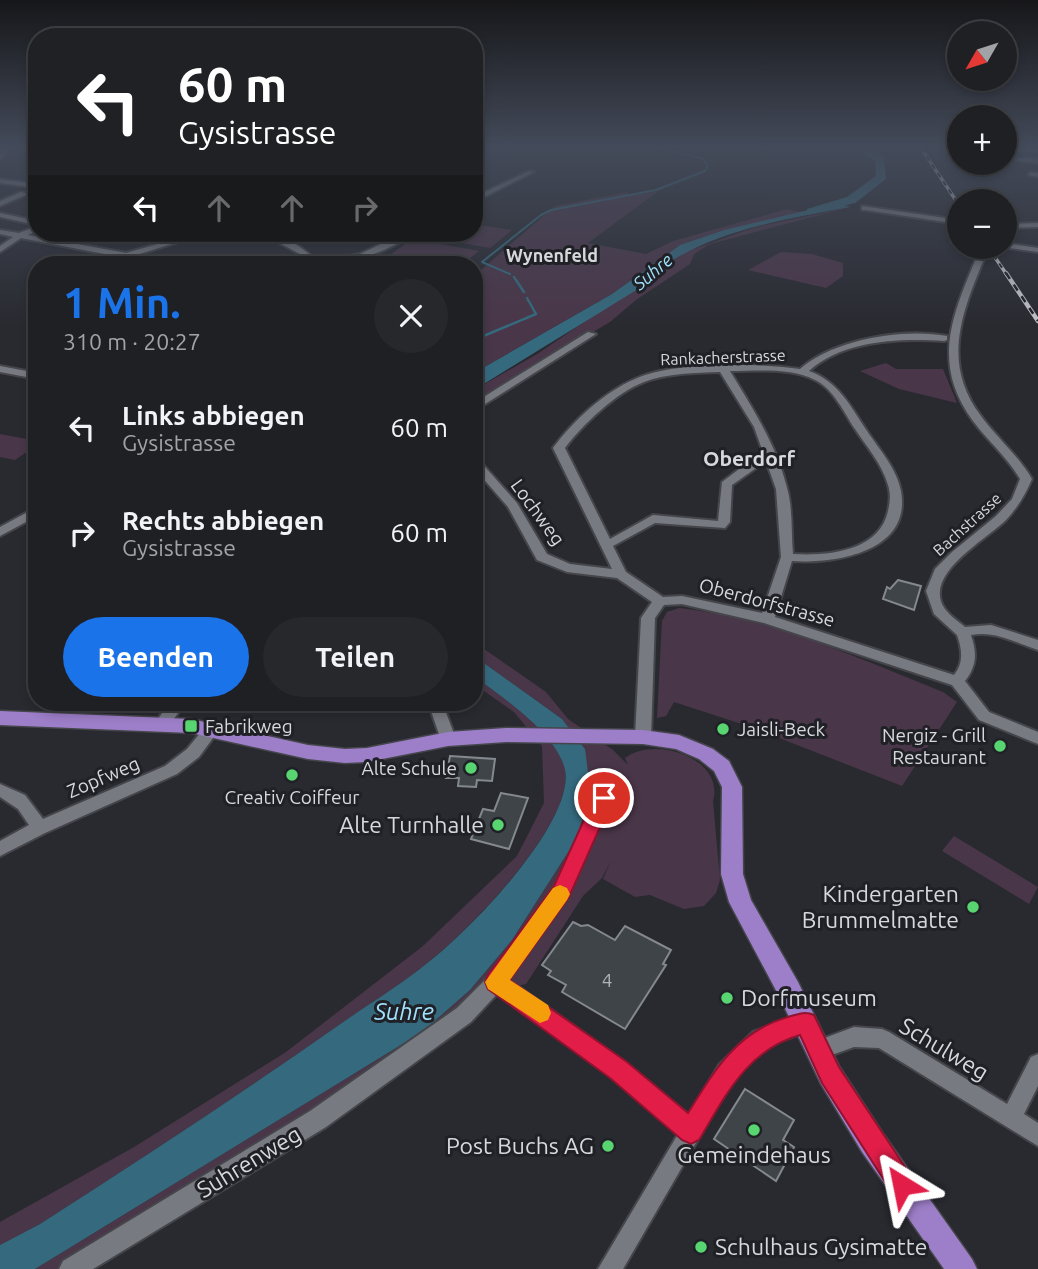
<!DOCTYPE html>
<html lang="de">
<meta charset="utf-8">
<style>
:root{--surface:#1f2024;--page:#27282c;--text:#f1f3f6;--muted:#a1a3a6;--line:#3c3e41;--accent:#1a73e8}
body{margin:0;font-family:Ubuntu,sans-serif;background:var(--page);color:var(--text);height:100vh;display:flex;flex-direction:column;font-size:26px;white-space:nowrap}
*{box-sizing:border-box;margin:0}
p{font-size:23px;color:var(--muted)}
.icon{flex:none;width:38px;height:38px;fill:none;stroke:currentColor;stroke-width:2;stroke-linecap:round;stroke-linejoin:round}
.map{position:relative;flex:1;overflow:hidden}
.drawer{position:absolute;left:28px;top:256px;width:455px;height:455px;display:flex;flex-direction:column;background:var(--surface);border-radius:28px;box-shadow:0 4px 10px #0003,0 0 0 2px var(--line)}
.drawer>*{flex:none}
.guide{position:absolute;left:28px;top:28px;width:455px;height:214px;border-radius:28px;box-shadow:0 4px 10px #0003,0 0 0 2px var(--line);background:#202124;color:#fff;overflow:hidden}
.needle{width:46px;rotate:231deg}
.controls{position:absolute;left:947px;top:21px;display:grid;gap:14px}
.controls a{display:grid;place-items:center;width:70px;height:70px;border-radius:50%;background:var(--surface);box-shadow:0 4px 10px #0003,0 0 0 2px var(--line);font-size:35px}
.pin{position:absolute;display:grid;place-items:center;width:60px;height:60px;color:#fff;margin:-30px;border:4px solid #fff;border-radius:50%;box-shadow:0 2px 7px #0007}
.me{position:absolute;width:77px;margin:-38px;rotate:325deg;stroke-linejoin:round;filter:drop-shadow(0 0 5px #0008)}
.turn{display:flex;align-items:center;gap:24px;height:147px;padding:0 35px;font-size:32px}
.turn .icon{width:91px;height:91px;stroke-width:2.5}
.turn b{display:block;font-size:49px;line-height:60px}
.lanes{display:flex;align-items:center;height:66px;padding:0 35px;background:#0003;justify-content:center;gap:35px;direction:ltr}
.lanes .off{opacity:.35}
.round{display:grid;place-items:center;flex:none;width:74px;height:74px;border-radius:37px;background:var(--page)}
.head{display:flex;align-items:center;justify-content:space-between;height:119px;padding:0 35px}
h1{font-size:42px;font-weight:600;line-height:52px;color:var(--accent)}
.cta{display:flex;gap:14px;margin-top:auto;padding:14px 35px}
.cta a{flex:1;height:80px;border-radius:42px;background:var(--accent);color:#fff;font-size:28px;font-weight:600;line-height:80px;text-align:center}
.cta a+a{background:var(--page);color:var(--text)}
ul{padding:0;list-style:none}
li{display:flex;align-items:center;gap:21px;height:105px;padding:0 35px}
li div{flex:1}
li b{display:block;font-size:26px}
li em{font-style:normal}
.map>svg:first-child{display:block}
</style>
<div class="map">
<svg width="1038" height="1269" viewBox="0 0 1038 1269">
<rect width="100%" height="100%" fill="#292a30"/>
<path fill="#4a3649" d="M628 192 630 195 657 192 588 243 646 254 673 241 787 209 805 213 724 230 680 245 612 294 474 373V276L555 206Z
M851 207 710 244 694 254 690 264 636 300 610 322 474 402V390L539 353 685 252 756 227Z
M474 224 512 230 490 248 427 237 433 233H474Z
M412 239 479 251 463 264H378Z
M781 252 812 254 843 263V276L826 288 748 270Z
M886 363 896 369H943L957 403 899 389 860 371Z
M0 434 37 441V445L15 460 0 457Z
M679 608C771 618 858 658 943 692L957 702 902 786 751 727 674 702 666 716 657 718 662 621 667 612Z
M474 642 546 692 568 719 613 750 628 765 625 758C654 735 725 758 713 801L720 880 716 893 704 906 684 909 650 895 635 897 603 879 611 861 602 878 583 896 526 984 485 993 348 1090 120 1231 57 1269H35L422 1032 470 990 512 940 574 843 585 749 562 719 474 656Z
M474 676C503 698 557 732 565 770 575 822 469 930 431 960 401 985 367 1005 336 1027 239 1095 140 1160 40 1224L0 1245V1222L134 1147 286 1052 423 946 517 856 544 803 542 746 514 712 474 684Z
M954 836 1038 887 1029 904 942 851Z"/>
<path fill="#356a7e" d="M838 203 850 207C787 219 719 229 665 265L666 269 656 278 474 390V373L612 294 680 245 724 230Z
M474 656 562 719 585 749 591 795 574 843 512 940 470 990 422 1032 35 1269H0V1245L40 1224C140 1160 239 1095 336 1027 367 1005 401 985 431 960 470 930 575 822 565 770 557 733 503 698 474 676Z"/>
<g fill="none" stroke-linecap="round" stroke-linejoin="round">
<path stroke="#356a7e" stroke-width="2" d="M510 274 482 262 541 215 551 210 656 190 705 171 708 166 703 159 659 148"/>
<path stroke="#356a7e" stroke-width="2.5" d="M514 277 524 292
M474 340 536 314 527 298"/>
<path fill="#356a7e" fill-rule="evenodd" d="M855 148H869L884 157 886 179 855 203 807 215V209L847 197 876 176 875 161Z"/>
</g>
<path fill="#3f4449" stroke="#84898f" stroke-width="2" d="M898 580 921 586 914 610 883 599 887 587 890 589Z
M450 756 495 759 492 781 477 780 476 787 458 786 459 778H446Z
M501 793 528 798 509 849 471 839 483 809 494 811Z
M573 922 581 926 588 925 615 940 625 926 671 950 663 964 666 965 625 1029 562 992 566 985 548 975 551 971 542 965Z
M745 1089 794 1120 783 1140 794 1147 776 1181 714 1139Z"/>
<g fill="none" stroke-linecap="round" stroke-linejoin="round">
<defs>
<path id="minor" d="M1006 148H1038V152L1009 150Z
M1019 158 1038 159V163L1017 161Z
M529 171 534 172 474 202V197Z
M1030 172 1038 173V177L1028 175Z
M0 179 37 184V188L0 183Z
M21 192 28 194 0 206V201Z
M862 206 959 220V224L865 210H862Z
M0 213 37 221V225L0 217Z
M1038 223V227L1004 228V224Z
M37 226V231L28 235 126 253 196 233H208L126 258 21 238 0 252V246L13 237 0 234V230L19 233Z
M261 233C281 232 304 248 318 262L360 254 404 233H414C384 255 347 264 311 264L300 254Z
M1004 243 1038 248V252L1001 247H1004Z
M975 247H983L986 254C963 310 940 362 981 416 997 438 1018 455 1032 479 1025 495 1018 507 1006 520 986 540 921 575 945 609 950 616 959 622 965 627L991 625 1038 640V650C1016 643 995 630 971 635 977 653 977 666 965 681L989 712 1038 732V744L979 720 952 685 764 623 682 604 664 605 655 618 651 737 649 741H637L635 737 641 618 652 602 617 578 567 572 537 560 508 507 474 468V458L478 459 517 503 547 554 570 564 612 569 553 448C573 421 604 392 635 379 675 361 756 363 800 369 834 339 904 328 947 336V340L944 341C901 338 843 340 809 371 838 381 851 407 867 431 879 449 897 469 901 491 912 552 835 564 792 561L775 617 954 675C964 663 962 649 957 635L934 614 926 591 935 569 952 552 996 516 1012 499 1020 479C1007 457 988 441 973 421 930 363 953 313 978 254ZM730 371C756 371 791 367 815 380 834 389 844 413 855 429 867 447 882 464 888 485 891 494 890 502 888 511 879 552 827 556 793 554 791 533 793 508 787 488 777 446 753 409 730 371ZM720 372 754 427 764 455 755 457 722 482 718 521 653 515 610 539 565 448C582 425 617 392 644 382 667 373 696 373 720 372ZM766 461 776 489 781 557 762 613 682 596 663 597 626 572 613 546 655 523 725 528 730 522 732 485Z
M588 332 596 334 474 411V403Z
M0 366 37 373V379L0 372Z
M37 507V516L0 536V527Z
M170 702H186L168 727H158L155 723Z
M428 702H442L456 739 454 743H442Z
M211 724 216 726 219 730 216 734 199 757 177 774 45 833 0 856V841L29 825 18 809 0 797V784L25 795 43 819 165 766 187 749 206 726Z
M604 792 610 793 612 798 568 896 509 980 626 1063 689 1115 719 1065 753 1032 806 1013 813 1015 816 1022 813 1029 767 1046 733 1079 623 1269H598L678 1134 612 1077 497 994 471 1022 326 1127 93 1269H59L63 1261 310 1111 457 1008 489 976 555 886 596 798 598 793Z
M854 1027 882 1029 889 1032 1007 1104 1031 1057 1038 1054V1086L1024 1114 1038 1123V1146L879 1048 854 1047 818 1060 811 1057 808 1050 811 1043Z"/>
<path id="major" d="M2 148H10L0 160Z
M0 711 191 719 308 745 345 749 367 748 448 732 506 728 643 730 679 735 713 749 729 761 742 787 743 874 751 900 798 982 839 1066 882 1132 972 1259 977 1269H944L862 1152 821 1084 780 998 729 902 721 874 722 787 714 771 699 759 676 749 643 744 506 742 448 746 367 762 345 763 308 759 191 733 0 725Z"/>
</defs>
<use href="#minor" stroke="#45464b" stroke-width="4"/>
<use href="#major" stroke="#45464b" stroke-width="3"/>
<use href="#minor" fill="#787a81" fill-rule="evenodd"/>
<use href="#major" fill="#9d7ec8" fill-rule="evenodd"/>
<defs>
<path id="rail-far1" d="M921 148 959 205
M988 247 1007 275"/>
<path id="rail" d="M1006 273 1038 321"/>
</defs>
<use href="#rail-far1" stroke="#c4c5c9" stroke-width="3.5"/>
<use href="#rail" stroke="#c4c5c9" stroke-width="4.5"/>
<use href="#rail-far1" stroke="#202126" stroke-width="2" stroke-dasharray="5" stroke-linecap="butt"/>
<use href="#rail" stroke="#202126" stroke-width="2.5" stroke-dasharray="7" stroke-linecap="butt"/>
</g>
<linearGradient id="sky" x2="0" y2="1"><stop stop-color="#17171a"/><stop offset="0.45" stop-color="#434a59"/><stop offset="1" stop-color="#434a59" stop-opacity="0"/></linearGradient>
<rect width="1038" height="326" fill="url(#sky)"/>
<path fill="#e11d48" stroke="#92132f" stroke-width="2" d="M604 790 613 798 569 897 510 980 627 1062 688 1113C714 1071 737 1031 788 1017 798 1014 805 1011 814 1015L839 1067 911 1176 914 1185 911 1194 902 1197 893 1194 822 1083 800 1035C747 1050 726 1095 699 1140L691 1144 682 1140 610 1078 488 989 485 982 488 975 554 886 594 798Z"/>
<path fill="#f59e0b" d="M560 885 567 888 570 894 567 900 510 980 548 1005 551 1013 548 1020 540 1023 488 989 485 982 553 888Z"/>
<g fill="#58d570" stroke="#202126" stroke-width="2.5">
<rect x="184" y="719" width="14" height="14" rx="3.5"/>
<circle cx="723" cy="729" r="7"/>
<circle cx="1000" cy="746" r="7"/>
<circle cx="471" cy="768" r="7"/>
<circle cx="292" cy="775" r="7"/>
<circle cx="498" cy="825" r="7"/>
<circle cx="973" cy="907" r="7"/>
<circle cx="727" cy="998" r="7"/>
<circle cx="754" cy="1130" r="7"/>
<circle cx="608" cy="1146" r="7"/>
<circle cx="701" cy="1247" r="7"/>
</g>
<g text-anchor="middle" stroke-width="6" stroke-linejoin="round" paint-order="stroke">
<g font-size="16" fill="#d7d8dc" stroke="#202126">
<text transform="translate(723 357) rotate(-2)" y="6">Rankacherstrasse</text>
<text transform="translate(967 524) rotate(-42)" y="6">Bachstrasse</text>
</g>
<g font-size="18" font-weight="bold" fill="#d7d8dc" stroke="#202126">
<text x="552" y="262">Wynenfeld</text>
</g>
<g font-size="18" font-style="italic" fill="#a0e1fc" stroke="#202126">
<text transform="translate(653 272) rotate(-40)" y="6">Suhre</text>
</g>
<g font-size="19" fill="#d7d8dc" stroke="#202126">
<text transform="translate(538 512) rotate(54)" y="7">Lochweg</text>
<text transform="translate(767 602) rotate(15)" y="7">Oberdorfstrasse</text>
<text transform="translate(103 777) rotate(-23)" y="7">Zopfweg</text>
</g>
<g font-size="19" fill="#d7d8dc" stroke="#202126" text-anchor="start">
<text x="205" y="733">Fabrikweg</text>
<text x="737" y="736">Jaisli-Beck</text>
<text x="986" y="742" text-anchor="end">Nergiz - Grill<tspan x="986" dy="22">Restaurant</tspan></text>
<text x="457" y="775" text-anchor="end">Alte Schule</text>
<text x="292" y="804" text-anchor="middle">Creativ Coiffeur</text>
</g>
<g font-size="19" fill="#b1b3b7">
<text x="607" y="987">4</text>
</g>
<g font-size="21" font-weight="bold" fill="#d7d8dc" stroke="#202126">
<text x="749" y="466">Oberdorf</text>
</g>
<g font-size="23" fill="#d7d8dc" stroke="#202126" text-anchor="end">
<text x="484" y="833">Alte Turnhalle</text>
<text x="959" y="902">Kindergarten<tspan x="959" dy="26">Brummelmatte</tspan></text>
<text x="741" y="1006" text-anchor="start">Dorfmuseum</text>
<text x="594" y="1154">Post Buchs AG</text>
<text x="754" y="1163" text-anchor="middle">Gemeindehaus</text>
<text x="715" y="1255" text-anchor="start">Schulhaus Gysimatte</text>
</g>
<g font-size="23" fill="#d7d8dc" stroke="#202126">
<text transform="translate(944 1049) rotate(31)" y="8">Schulweg</text>
<text transform="translate(249 1162) rotate(-31)" y="8">Suhrenweg</text>
</g>
<g font-size="24" font-style="italic" fill="#a0e1fc" stroke="#202126">
<text x="404" y="1020">Suhre</text>
</g>
</g>
</svg>
<div class="controls">
<a><svg class="needle" viewBox="-14 -14 28 28"><path d="M0-13l5 13h-10z" fill="#e53935"/><path d="M0 13l5-13h-10z" fill="#a1a3a6"/></svg></a>
<a>+</a>
<a>−</a>
</div>
<div class="pin" style="left:604px;top:798px;background:#d93025"><svg class="icon" aria-label="arrive" viewBox="0 0 24 24"><path d="M6 21V4h12l-3 4 3 4H6"/></svg></div>
<svg class="me" style="left:902px;top:1185px" viewBox="-20 -20 40 40"><path d="M0-17L14 15 0 8-14 15z" fill="#e11d48" stroke="#fff" stroke-width="4"/></svg>
<div class="guide">
<div class="turn"><svg class="icon" aria-label="left" viewBox="0 0 24 24"><path d="M17 20v-9H6M10 6l-5 5 5 5"/></svg><div><b>60 m</b>Gysistrasse</div></div>
<div class="lanes"><svg class="icon" aria-label="left" viewBox="0 0 24 24"><path d="M17 20v-9H6M10 6l-5 5 5 5"/></svg><svg class="icon off" aria-label="ahead" viewBox="0 0 24 24"><path d="M12 20V5M6 11l6-6 6 6"/></svg><svg class="icon off" aria-label="ahead" viewBox="0 0 24 24"><path d="M12 20V5M6 11l6-6 6 6"/></svg><svg class="icon off" aria-label="right" viewBox="0 0 24 24"><path d="M7 20v-9h11M14 6l5 5-5 5"/></svg></div>
</div>
<section class="drawer">
<div class="head"><div><h1>1 Min.</h1><p>310 m · 20:27</p></div><a class="round"><svg class="icon" aria-label="close" viewBox="0 0 24 24"><path d="M6 6l12 12M18 6L6 18"/></svg></a></div>
<ul>
<li><svg class="icon" aria-label="left" viewBox="0 0 24 24"><path d="M17 20v-9H6M10 6l-5 5 5 5"/></svg><div><b>Links abbiegen</b><p>Gysistrasse</p></div><em>60 m</em></li>
<li><svg class="icon" aria-label="right" viewBox="0 0 24 24"><path d="M7 20v-9h11M14 6l5 5-5 5"/></svg><div><b>Rechts abbiegen</b><p>Gysistrasse</p></div><em>60 m</em></li>
</ul>
<div class="cta"><a>Beenden</a><a>Teilen</a></div>
</section>
</div>
